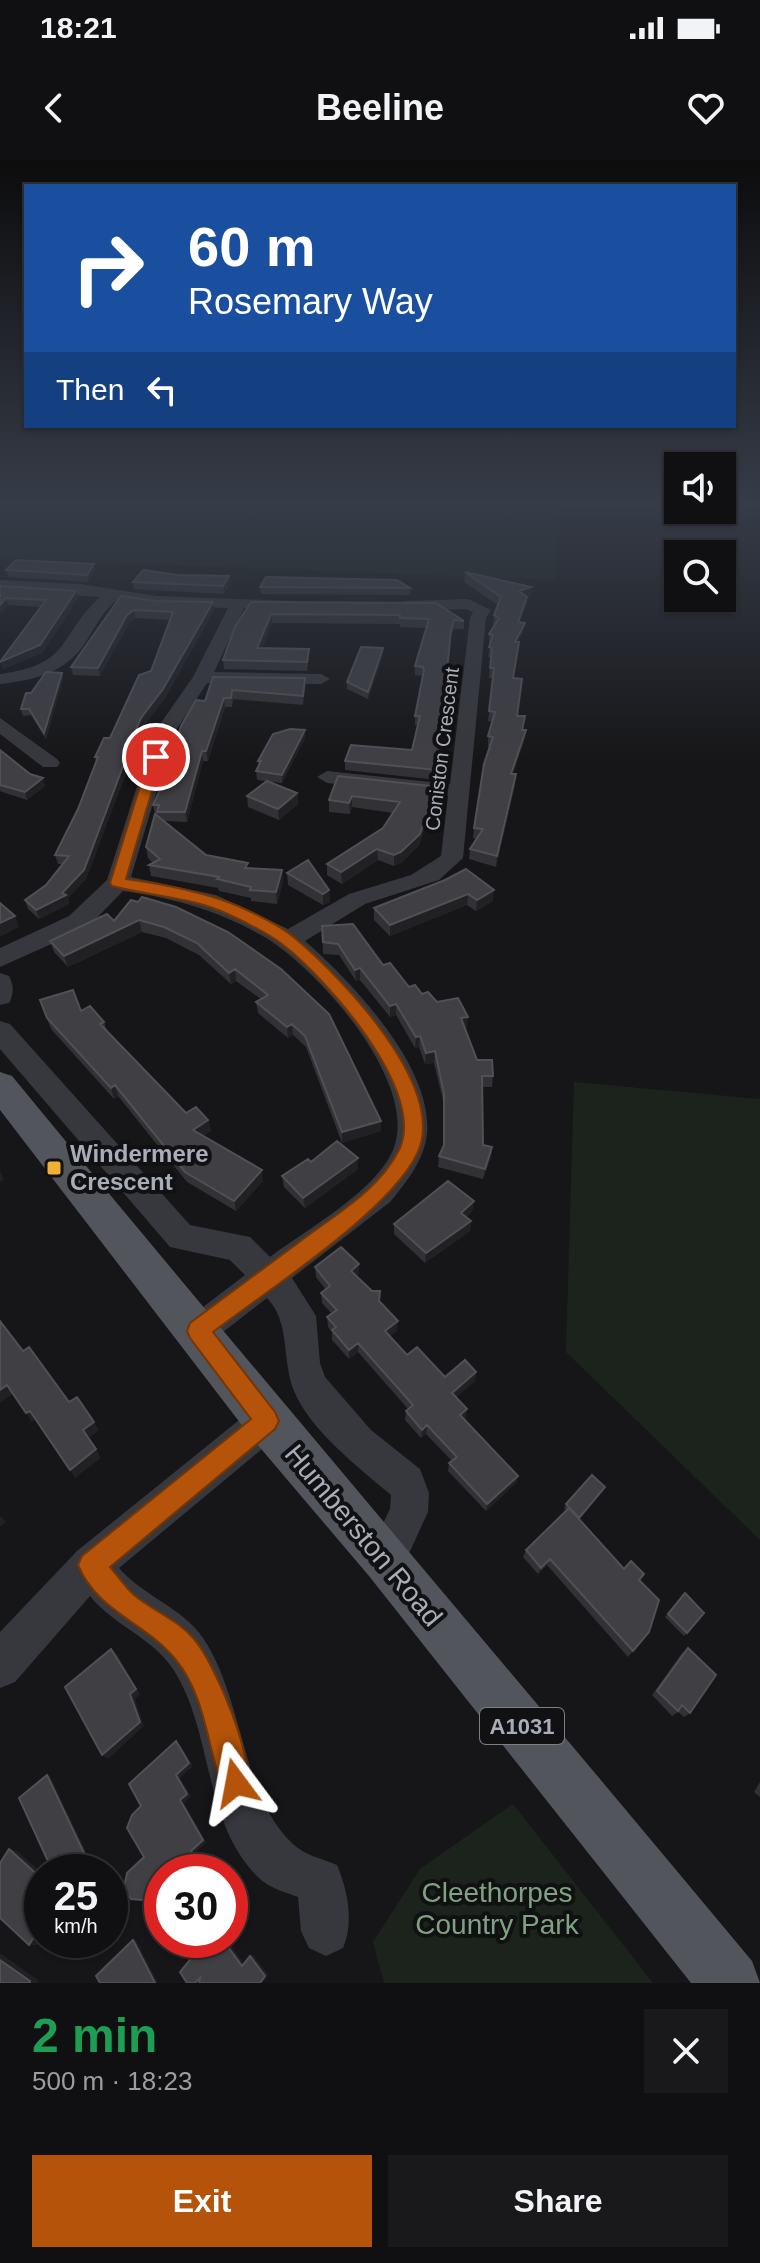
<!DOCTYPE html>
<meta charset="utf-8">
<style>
:root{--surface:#101012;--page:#19191b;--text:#f1f3f6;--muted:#9c9d9f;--line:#303032;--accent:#b45309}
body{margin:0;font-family:Arial,sans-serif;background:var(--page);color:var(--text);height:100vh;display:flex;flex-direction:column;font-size:30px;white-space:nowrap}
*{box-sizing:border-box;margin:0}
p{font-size:26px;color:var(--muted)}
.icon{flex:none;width:44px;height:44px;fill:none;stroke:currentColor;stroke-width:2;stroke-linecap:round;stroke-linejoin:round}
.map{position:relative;height:1823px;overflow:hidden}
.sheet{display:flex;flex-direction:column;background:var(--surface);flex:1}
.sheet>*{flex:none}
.banner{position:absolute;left:24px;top:24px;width:712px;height:244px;border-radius:0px;box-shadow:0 2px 6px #0004,0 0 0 2px var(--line);background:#1a4fa0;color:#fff;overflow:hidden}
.fabs{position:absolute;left:664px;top:292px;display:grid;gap:16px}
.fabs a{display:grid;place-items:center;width:72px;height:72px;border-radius:0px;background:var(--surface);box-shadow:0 2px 6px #0004,0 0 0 2px var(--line);font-size:40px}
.speed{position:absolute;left:24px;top:1694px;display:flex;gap:16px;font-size:40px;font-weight:700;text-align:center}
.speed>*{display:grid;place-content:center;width:104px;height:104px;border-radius:50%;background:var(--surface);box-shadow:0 2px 6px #0004,0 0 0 2px var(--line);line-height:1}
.speed small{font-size:20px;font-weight:400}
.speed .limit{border:12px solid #d22;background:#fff;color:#111}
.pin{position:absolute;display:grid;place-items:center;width:68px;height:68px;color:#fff;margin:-34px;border:4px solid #fff;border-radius:50%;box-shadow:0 2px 8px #0007}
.me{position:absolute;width:88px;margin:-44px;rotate:347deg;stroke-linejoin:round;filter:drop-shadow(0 0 6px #0008)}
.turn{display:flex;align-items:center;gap:28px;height:168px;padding:0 32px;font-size:36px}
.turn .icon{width:104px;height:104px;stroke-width:2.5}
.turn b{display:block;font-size:56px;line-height:68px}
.then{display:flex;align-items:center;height:76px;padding:0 32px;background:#0003;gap:16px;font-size:30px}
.round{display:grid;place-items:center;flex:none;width:84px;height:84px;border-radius:0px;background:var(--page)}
.head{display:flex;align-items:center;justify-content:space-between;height:136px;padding:0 32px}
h1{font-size:48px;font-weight:800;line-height:60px;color:#1e9e55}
.cta{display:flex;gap:16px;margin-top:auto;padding:16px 32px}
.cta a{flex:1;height:92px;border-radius:0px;background:var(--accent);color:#fff;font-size:32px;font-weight:800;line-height:92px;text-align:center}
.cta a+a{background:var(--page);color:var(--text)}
.status{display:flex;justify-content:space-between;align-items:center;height:56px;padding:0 40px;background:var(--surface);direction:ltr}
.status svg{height:22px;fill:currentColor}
header{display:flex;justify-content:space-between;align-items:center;height:104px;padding:0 32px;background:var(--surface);font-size:36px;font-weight:800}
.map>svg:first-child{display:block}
</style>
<div class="status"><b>18:21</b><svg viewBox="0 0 49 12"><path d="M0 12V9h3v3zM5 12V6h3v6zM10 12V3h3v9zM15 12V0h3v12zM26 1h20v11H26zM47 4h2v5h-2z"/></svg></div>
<header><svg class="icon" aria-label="back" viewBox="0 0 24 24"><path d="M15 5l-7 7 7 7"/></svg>Beeline<svg class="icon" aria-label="heart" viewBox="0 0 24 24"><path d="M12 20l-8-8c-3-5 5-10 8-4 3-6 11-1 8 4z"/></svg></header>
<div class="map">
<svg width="760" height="1823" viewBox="0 0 760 1823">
<rect width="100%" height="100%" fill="#161618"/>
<path fill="#1c231d" d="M0 346H556V420L0 398Z
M574 922 760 939V1380L566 1192Z
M513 1644 653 1823H384L373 1782 420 1709Z"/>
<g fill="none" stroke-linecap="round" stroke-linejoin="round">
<path fill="#37383d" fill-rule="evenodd" d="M0 420 80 424 157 436 292 441 294 444 286 449 244 448 214 512 321 514 330 519 321 524 207 523 174 573 131 717 216 735 288 769 349 734 411 715 441 696 448 636 327 623 317 617 327 611 450 624 470 458 473 452 466 449 404 451 396 446 404 441 468 439 491 450 486 458 463 698 439 720 365 744 305 781C351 821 433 907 427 973 425 999 406 1023 390 1042L292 1118 316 1156 320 1203 325 1217 371 1270 420 1309 429 1333 428 1352 400 1413 386 1419 372 1413 366 1399 390 1349 391 1335C359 1308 310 1270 294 1231 281 1198 291 1163 267 1138L210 1182 198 1187 186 1182 181 1171 186 1160 245 1115 230 1100 170 1087 0 889V861L10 864 190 1065 250 1077 270 1097C306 1070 376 1031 393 990 421 923 315 805 261 775 217 750 173 738 123 731L87 768 0 807V788L69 756 107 720 154 573 193 517 228 448 157 446 117 440C103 451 96 465 87 480 67 513 35 520 0 524V514C73 504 56 478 100 437L0 430Z
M0 558 57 599 60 603 57 607H43L0 574Z
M0 813 9 816C14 825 14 834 9 843L0 845Z
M267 1243 280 1248 285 1261 280 1274 119 1408C143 1436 183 1448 203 1478 244 1539 242 1638 293 1684 304 1695 323 1699 337 1705 348 1731 354 1762 343 1788L326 1796 309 1788 301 1771 298 1737C285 1732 269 1728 259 1718 202 1663 214 1572 173 1509 153 1478 113 1465 90 1436L15 1522 0 1528V1472L77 1391 254 1248Z"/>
<path fill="#53555c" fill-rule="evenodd" d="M0 912 12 916C256 1213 506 1505 752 1801L760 1823H691L369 1416 251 1277 0 950Z"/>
</g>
<path fill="#323236" d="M94 404 95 412 88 422 8 417 6 410Z
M465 412 531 427 530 437 527 438 526 446 520 462 525 463 523 473 518 482 513 518 517 556 523 570H526L524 581 513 614 515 625 496 707 469 699 470 689 476 679 473 678 474 668 489 587 488 586V576L492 562 488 561 493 518H489L491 498 488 497 490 484H489V474L494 466 493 465 494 455 498 445 464 422Z
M178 415 229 416 230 424 224 434 134 429 133 422Z
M0 426 78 438 42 493 3 509 41 447 8 445Z
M260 427 410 428V435L261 434Z
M121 436 214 450 165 538 143 567 126 604 127 610 86 719 68 738 69 744 39 759 28 749 25 740 46 725 62 704H58L55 695 78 649 96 602 95 597 110 578 151 511 170 460 136 458 129 463 100 516 73 515 71 507Z
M251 442 464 461V469H454L450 478 440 582 443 591 441 599H442V608L437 620 345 610V601L412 590 418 565H415V556L423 516 415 515V506L427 468 400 467V464L272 463 262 488 309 497 307 511 224 509 223 500Z
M383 488V495L368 539 347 529V522Z
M62 513 63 519 46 579 31 555 23 556 21 549Z
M213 517 305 527 303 545 233 539 232 547H225L208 601H203L187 662 165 661 206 695 248 708 282 710 283 722 277 744 251 741V738L219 731 218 728 151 716 149 705 153 703 148 698 146 687 155 654 153 645 205 541Z
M305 578 282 623 257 620 256 611 259 606 258 601Z
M0 590 45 626 27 640 2 632 0 631Z
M338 616 431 632 433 643 419 685 401 703 394 706 378 700 342 724 327 715V704L383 668 393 653 352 647 350 654 329 652V640Z
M297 633 298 644 279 660 248 647 247 636Z
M287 713 329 730 330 742 323 745 288 725Z
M445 720 493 741 476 751 467 745 390 776 374 760V748Z
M131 740 228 772 381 971 342 983 306 887 293 875 288 878 258 853 256 842 261 839 236 821 231 824 199 795 166 778 142 772 68 807 54 792 50 781 114 761Z
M322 766 383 805 409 827 437 842 467 868H465L477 900 493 916 492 927H482L483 985 492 987 491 998 483 1019 438 1007 439 996 443 987 444 945 434 903 425 904 419 887 415 888 396 855 390 857 360 820 356 821 339 795 323 794Z
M40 840 81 851 104 862 107 871 186 953 208 960 211 971 203 976 263 1021 236 1051 187 1022 118 936 114 939 51 869Z
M358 998V1009L305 1048 284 1027 282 1016 311 1002Z
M474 1041 472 1051 466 1057 471 1061 470 1071 425 1103 394 1074V1064Z
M315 1107 359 1114 357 1116 380 1142 397 1171 390 1176 407 1195 445 1217 476 1212 475 1221 456 1237 466 1257 464 1259 518 1316 516 1323 486 1351 448 1311 449 1303 452 1301 426 1274 421 1278 405 1260 406 1251 408 1249 358 1192 349 1199 332 1180V1172L328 1167 327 1157 332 1154 322 1143 321 1133 326 1130 316 1117Z
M605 1327 579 1360 624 1409 639 1420 649 1472 628 1497 547 1405 538 1414 523 1397 526 1390 566 1350 564 1348 566 1344Z
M685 1433 687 1473 684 1476 665 1457Z
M688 1488 690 1553 684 1557 678 1552 672 1556 652 1535 682 1493Z
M760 1622V1637L754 1632Z"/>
<path fill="#212124" d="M94 404 95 412 88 422 87 415Z
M229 416 230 424 224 434 223 426Z
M531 427 530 437 527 438 526 446 517 472 519 431Z
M76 431 78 438 42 493 3 509 0 502Z
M6 438 8 445 0 455V445Z
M213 442 214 450 165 538 143 567 126 604 127 610 86 719 68 738 69 744 39 759 36 750 62 733 141 558Z
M134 450 136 458 129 463 100 516 98 508 127 455Z
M271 454 272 463 258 497 257 488Z
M525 463 523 473 513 492 515 482Z
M383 488V495L368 539V532Z
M62 513 63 519 46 579 44 573Z
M305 518V527L303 545V536Z
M224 538 225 547 208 601 206 591Z
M305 570V578L282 623V615Z
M526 570 524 581 510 624 511 614Z
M443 582V591L439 607 442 599V608L437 620 439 598Z
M202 591 203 601 187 662 185 652Z
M516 614 515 625 496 707 497 696Z
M43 618 45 626 27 640 25 632Z
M434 632 433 643 419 685 401 703 394 706V695Z
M297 633 298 644 279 660 278 649Z
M352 636V647L350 654 349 643Z
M377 689 378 700 342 724 341 712Z
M282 710 283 722 277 744 276 732Z
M329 730 330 742 323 745V734Z
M494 730 493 741 476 751 477 740Z
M468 734 467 745 390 776V765Z
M15 756 19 767 0 777V763Z
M139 760 142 772 68 807 64 796Z
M360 808V820L356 821 355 810Z
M235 809 236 821 231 824 229 813Z
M396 844V855L390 857V846Z
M468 857 467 868 460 869 461 858Z
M292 864 293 875 288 878 287 867Z
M420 876 419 887 415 888 416 877Z
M435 891 434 903 425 904 426 893Z
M115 925 118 936 114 939 111 928Z
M208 960 211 971 196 980 193 970Z
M381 961V971L342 983V972Z
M492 987 491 998 483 1019 485 1009Z
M358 998V1009L305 1048 303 1038Z
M262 1010 263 1021 236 1051 234 1041Z
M0 1011 4 1019 0 1022Z
M474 1041 472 1051 459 1063 461 1053Z
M471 1061 470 1071 425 1103 426 1093Z
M359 1104V1114L351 1120V1111Z
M398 1161 397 1171 385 1180V1171Z
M358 1183V1192L349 1199V1190Z
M476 1212 475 1221 451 1242 452 1233Z
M7 1225 13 1234 0 1243V1230Z
M467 1249 466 1257 459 1263 460 1255Z
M30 1251 36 1259 32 1262 26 1253Z
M94 1262 99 1270 88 1279 83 1270Z
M427 1265 426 1274 421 1278 422 1270Z
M96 1289 101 1298 75 1318 70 1310Z
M518 1316 516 1323 486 1351 487 1344Z
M0 1355 6 1362 0 1367Z
M550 1399 547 1405 538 1414 541 1408Z
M111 1489 117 1494 140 1534 135 1539 144 1566 108 1599 102 1595Z
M176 1581 180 1585 193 1606 180 1618 191 1636 184 1643 206 1682 195 1693 206 1712H203L191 1691 176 1615Z
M47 1615 50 1616 87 1694 67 1712H63Z
M9 1689 17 1691 42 1713V1719Z
M154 1728 159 1729 148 1741 142 1740Z
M42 1764V1776L37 1785H29Z
M133 1780H136L158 1823H155Z
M223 1780H227L245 1805 242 1806Z
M0 1793 38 1820V1823H30L0 1800Z
M253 1795 268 1815 262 1823H260L250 1796Z"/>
<path fill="#3f3f44" stroke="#4f5156" stroke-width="2" d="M16 400 94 404 87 415 6 410Z
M143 410 178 415 229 416 223 426 133 422Z
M465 412 531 427 519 431 527 437 518 462 525 463 515 482H519L513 518 522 519 517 556H525L522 570H526L511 614H516L497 696 470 689 483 669 474 668 484 604 493 577 488 576 495 552 489 551 494 508H490L492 488 489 487 493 475 489 474 499 458 494 455 501 437Z
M266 417 397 420 410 428 260 427Z
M0 426 76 431 40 485 0 502 46 440 6 438 0 445Z
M121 436 156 441 213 442 163 529 141 558 122 601H125L84 710 62 733 66 735 36 750 25 740 46 725 69 696 55 695 78 649 98 597H95L104 578H110L139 515 151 511 173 452 134 450 127 455 98 508 71 507Z
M251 442 436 443 464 461 454 460 451 470 440 582H443L439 598 442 599 438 610 345 601 351 585 412 590 420 556H415L424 510 423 507 415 506 429 459 400 458V455L271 454 257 488 309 489 307 502 223 500 235 467Z
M361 487 383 488 368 532 347 522Z
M46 512 62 513 44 573 29 549H21L26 533H31Z
M213 517 305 518 303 536 232 530 231 538H224L206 591H202L185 652H157L159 645H153L169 609 181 566 196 540 205 541Z
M290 569 305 570 282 615 256 611 261 601H258L273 574Z
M0 590 30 614 43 618 25 632 0 625Z
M338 616 431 626 429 631 434 632 420 674 401 692 394 695 377 689 341 712 327 704 383 668 400 642 352 636 349 643 329 640Z
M267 621 297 633 278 649 247 636Z
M155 654 206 695 248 703 245 708 282 710 276 732 250 730 251 727 217 719 219 717 149 705 160 699 146 687Z
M308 700 329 730 323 734 287 713Z
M466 709 494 730 477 740 468 734 390 765 374 748 445 720Z
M142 737 176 747 228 772 281 809 329 854 381 961 342 972 305 876 292 864 287 867 256 842 268 835 235 809 229 813 197 783 164 767 139 760 64 796 50 781 107 754 114 761 131 740 138 742Z
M0 743 15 756 0 763Z
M353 764 383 805 390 803 409 827 415 825 422 834 428 832 437 842 458 838 468 857 461 858 477 900H492L493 916H482L483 985 492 987 485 1009 439 996 444 985V934L435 891 426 893 420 876 416 877 396 844 390 846 360 808 355 810 338 784 323 782 322 766Z
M73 830 81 851 90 846 104 862 100 864 186 953 196 947 208 960 193 970 262 1010 234 1041 185 1012 115 925 111 928 47 858 40 840Z
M337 981 358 998 303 1038 282 1016 308 999 311 1002Z
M448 1021 474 1041 461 1053 471 1061 426 1093 394 1064Z
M341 1087 359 1104 351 1111 372 1131H380L379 1141 398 1161 385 1171 407 1195 417 1187 445 1217 465 1200 476 1212 452 1233 467 1249 460 1255 518 1316 487 1344 449 1303 457 1297 427 1265 422 1270 406 1251 413 1245 358 1183 349 1190 332 1170 336 1167 327 1157 337 1150 321 1133 330 1126 315 1107Z
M0 1161 23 1191 29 1187 69 1242 77 1237 94 1262 83 1270 96 1289 70 1310 30 1251 26 1253 7 1225 0 1230Z
M592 1315 605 1327 579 1358 566 1344Z
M569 1348 624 1409 631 1401 644 1414 639 1420 659 1440 649 1472 633 1491 550 1399 541 1408 526 1390Z
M685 1433 704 1453 687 1473 668 1454Z
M688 1488 716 1515 690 1553 682 1545 678 1551 657 1531Z
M111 1489 136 1529 130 1534 140 1562 102 1595 65 1527Z
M176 1581 189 1603 176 1615 187 1634 180 1640 203 1680 191 1691 203 1712H162V1743L154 1728 142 1740 131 1739 124 1728 127 1713 144 1697 127 1668 132 1655 141 1646 129 1624Z
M47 1615 84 1693 63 1712H53L19 1638Z
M9 1689 42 1719V1764L29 1785 0 1758V1703Z
M133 1780 155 1823H100L96 1816Z
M206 1780H223L242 1806 250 1796 265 1816 260 1823H199L200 1818 195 1823H187L180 1812Z
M0 1800 30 1821V1823H0Z"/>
<linearGradient id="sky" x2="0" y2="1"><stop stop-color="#0c0c0d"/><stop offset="0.57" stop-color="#363c48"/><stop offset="1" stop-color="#363c48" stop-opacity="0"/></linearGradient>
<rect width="760" height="602" fill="url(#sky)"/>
<path fill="#b45309" stroke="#753606" stroke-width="2" d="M156 593 162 597 126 719C163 724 204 732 238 746 256 754 281 766 296 779 342 818 449 928 417 994 389 1052 268 1130 213 1172L275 1252 279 1261 275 1269 110 1407C118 1416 125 1427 134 1435 153 1451 177 1459 194 1479 215 1503 258 1605 246 1634L236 1638 225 1634C207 1590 207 1538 176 1500 147 1463 98 1453 78 1405L82 1396 251 1259 190 1178 187 1171 190 1163C228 1135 265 1107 302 1080 336 1054 379 1030 399 990 428 932 325 817 282 784 267 773 247 763 230 755 193 737 150 736 112 726L110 723 149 597Z"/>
<rect fill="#f2b134" stroke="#111113" stroke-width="3" x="46" y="1000" width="16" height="16" rx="4"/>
<g text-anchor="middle" stroke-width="8" stroke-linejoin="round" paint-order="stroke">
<g font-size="20" fill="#a8adb8" stroke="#111113">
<text transform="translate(442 589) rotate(-83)" y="7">Coniston Crescent</text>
</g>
<rect fill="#111113" stroke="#7b7e86" stroke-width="2" x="480" y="1548" width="84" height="36" rx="6"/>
<g font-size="22" font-weight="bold" fill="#a8adb8">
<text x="522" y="1574">A1031</text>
</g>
<g font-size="24" font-weight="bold" fill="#a8adb8" stroke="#111113" text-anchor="start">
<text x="70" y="1002">Windermere<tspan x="70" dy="28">Crescent</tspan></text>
</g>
<g font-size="28" fill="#a8adb8" stroke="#111113">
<text transform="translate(364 1375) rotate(50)" y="10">Humberston Road</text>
</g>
<g font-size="28" fill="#7fa381" stroke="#111113">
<text x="497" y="1742">Cleethorpes<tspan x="497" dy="32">Country Park</tspan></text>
</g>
</g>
</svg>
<div class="fabs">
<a><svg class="icon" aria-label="sound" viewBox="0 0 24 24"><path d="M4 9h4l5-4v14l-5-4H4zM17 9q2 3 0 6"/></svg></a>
<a><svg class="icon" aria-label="search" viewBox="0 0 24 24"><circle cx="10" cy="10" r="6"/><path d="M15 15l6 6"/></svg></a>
</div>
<div class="speed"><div>25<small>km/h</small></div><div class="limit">30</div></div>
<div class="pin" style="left:156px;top:597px;background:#d93025"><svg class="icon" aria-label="arrive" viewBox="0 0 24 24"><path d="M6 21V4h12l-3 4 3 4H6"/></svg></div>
<svg class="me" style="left:236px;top:1623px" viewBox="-20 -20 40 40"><path d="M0-17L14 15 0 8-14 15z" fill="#b45309" stroke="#fff" stroke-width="4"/></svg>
<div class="banner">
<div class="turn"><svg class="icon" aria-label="right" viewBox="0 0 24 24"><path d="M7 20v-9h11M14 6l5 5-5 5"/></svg><div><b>60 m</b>Rosemary Way</div></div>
<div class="then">Then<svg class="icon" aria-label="left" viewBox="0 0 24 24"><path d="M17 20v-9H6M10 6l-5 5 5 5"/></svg></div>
</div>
</div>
<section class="sheet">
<div class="head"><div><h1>2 min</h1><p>500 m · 18:23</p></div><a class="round"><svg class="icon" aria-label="close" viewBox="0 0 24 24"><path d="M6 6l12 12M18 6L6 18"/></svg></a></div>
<div class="cta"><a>Exit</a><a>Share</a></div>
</section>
